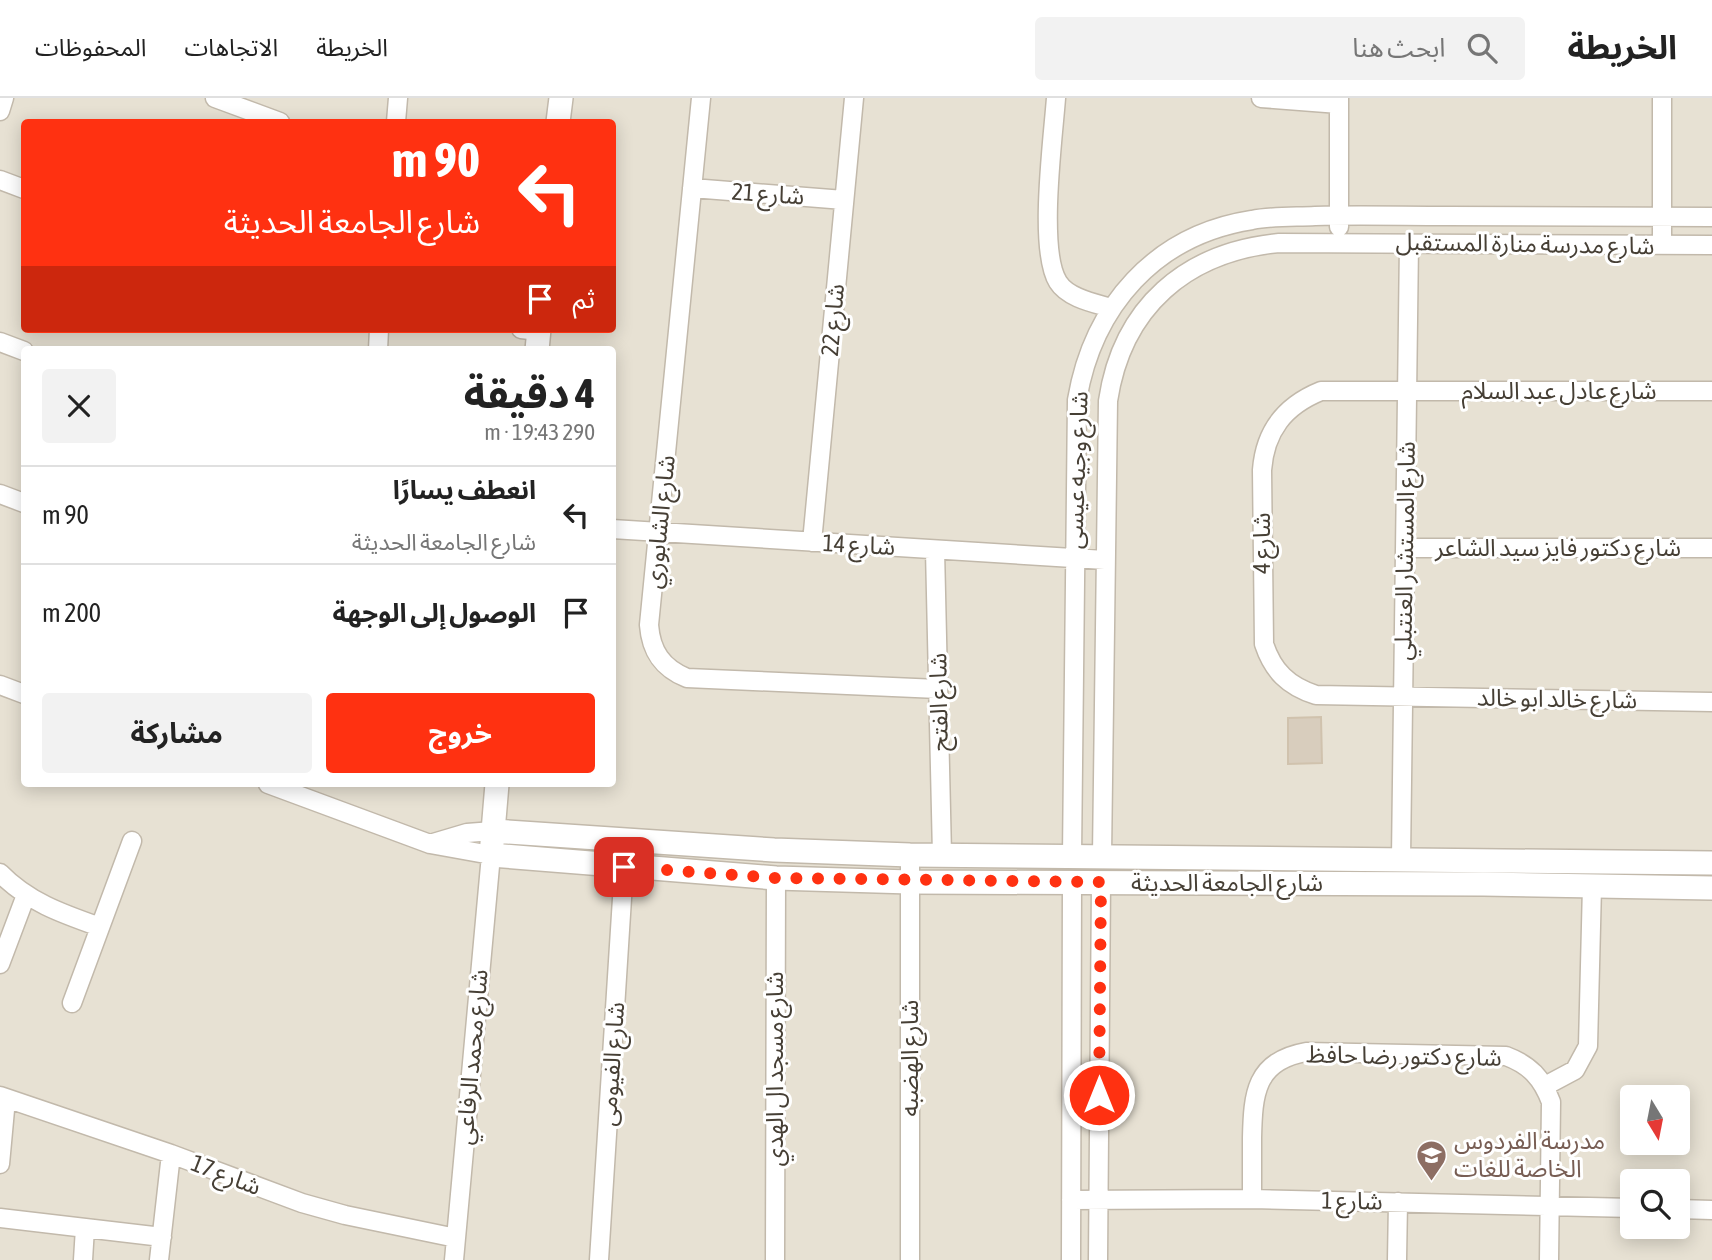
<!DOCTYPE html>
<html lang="ar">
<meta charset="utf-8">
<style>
:root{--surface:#fff;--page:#f2f2f2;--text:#222;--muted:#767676;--line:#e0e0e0;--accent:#ff3111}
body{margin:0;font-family:"Asap Condensed","Noto Sans Arabic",sans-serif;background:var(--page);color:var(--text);direction:rtl;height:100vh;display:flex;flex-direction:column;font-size:26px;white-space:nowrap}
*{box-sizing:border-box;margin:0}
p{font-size:23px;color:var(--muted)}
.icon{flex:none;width:38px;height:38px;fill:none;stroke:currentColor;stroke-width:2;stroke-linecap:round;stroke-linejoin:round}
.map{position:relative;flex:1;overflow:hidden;direction:ltr}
.panel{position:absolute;left:21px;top:248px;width:595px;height:441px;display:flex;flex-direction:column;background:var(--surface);border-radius:7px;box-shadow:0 4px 18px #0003;direction:rtl}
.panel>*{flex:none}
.banner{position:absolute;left:21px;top:21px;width:595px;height:214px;border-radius:7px;box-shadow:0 4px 18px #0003;direction:rtl;background:#ff3111;color:#fff;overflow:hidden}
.needle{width:46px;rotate:170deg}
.fabs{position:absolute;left:1620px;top:987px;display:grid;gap:14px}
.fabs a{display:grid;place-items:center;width:70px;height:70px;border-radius:7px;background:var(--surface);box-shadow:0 4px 18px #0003;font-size:35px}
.pin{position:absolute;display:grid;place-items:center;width:60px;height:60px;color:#fff;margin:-30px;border-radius:14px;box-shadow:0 4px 10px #0006}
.me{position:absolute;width:77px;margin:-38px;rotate:0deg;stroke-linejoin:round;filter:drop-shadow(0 0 5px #0008)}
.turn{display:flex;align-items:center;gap:24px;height:147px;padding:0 21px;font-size:32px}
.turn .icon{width:91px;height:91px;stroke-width:2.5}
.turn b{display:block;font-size:49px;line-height:60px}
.then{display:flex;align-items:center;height:66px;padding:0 21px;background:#0003;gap:14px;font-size:26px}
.round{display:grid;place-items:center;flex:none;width:74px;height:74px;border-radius:7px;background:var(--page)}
.headline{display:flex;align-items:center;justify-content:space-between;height:119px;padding:0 21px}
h1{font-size:42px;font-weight:700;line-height:52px}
.action{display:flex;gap:14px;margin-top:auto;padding:14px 21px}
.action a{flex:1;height:80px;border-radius:7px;background:var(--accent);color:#fff;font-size:28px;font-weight:700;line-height:80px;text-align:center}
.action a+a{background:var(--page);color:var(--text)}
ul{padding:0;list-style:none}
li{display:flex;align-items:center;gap:21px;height:98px;padding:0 21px;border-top:2px solid var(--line)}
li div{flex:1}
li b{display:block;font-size:26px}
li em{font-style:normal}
header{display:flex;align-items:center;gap:42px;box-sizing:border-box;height:98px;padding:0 35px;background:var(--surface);border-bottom:2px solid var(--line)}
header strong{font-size:33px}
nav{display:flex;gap:38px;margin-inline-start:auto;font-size:24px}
.search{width:490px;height:63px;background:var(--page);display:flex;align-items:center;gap:18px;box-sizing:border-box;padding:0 24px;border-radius:7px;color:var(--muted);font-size:26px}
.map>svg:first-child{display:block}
</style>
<header>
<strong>الخريطة</strong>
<div class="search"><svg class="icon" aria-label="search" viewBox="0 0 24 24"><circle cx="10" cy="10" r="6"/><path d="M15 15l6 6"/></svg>ابحث هنا</div>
<nav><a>الخريطة</a><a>الاتجاهات</a><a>المحفوظات</a></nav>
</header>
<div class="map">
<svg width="1712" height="1162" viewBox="0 0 1712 1162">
<rect width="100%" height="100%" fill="#f3efe5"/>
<path fill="#e7e1d3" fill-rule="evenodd" d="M0 0H1712V1162H0ZM24 24H612V231H24ZM24 252H612V686H24ZM1633 999H1678V1045H1633ZM1633 1083H1678V1129H1633Z"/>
<path fill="#d8cdbd" stroke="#d0c2ad" stroke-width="2" d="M1321 619 1322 665 1288 666V620Z"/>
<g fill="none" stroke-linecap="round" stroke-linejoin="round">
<defs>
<path id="minor" d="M215 0 280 24
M701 0 649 527C651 553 662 570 687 580L938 591
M1056 0C1053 41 1038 152 1058 184 1068 200 1094 205 1111 210
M1261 0 1339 6
M1662 0V147
M0 13 4 0
M396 24 398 0
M0 82 24 91
M692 90 844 102
M1339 129V0
M521 231 539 233
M0 244 24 253
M378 252 379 231
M1712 293H1321C1284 308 1265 333 1262 372L1264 546C1273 573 1288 588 1316 597L1712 604
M0 396 24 405
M612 431 1105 462
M812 444 854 0
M1405 450H1712
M935 452 942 757
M0 587 24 596
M268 686 430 746 491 757 454 1162
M430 746 467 735 493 733
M910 757V1162
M1072 758 1077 302C1093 208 1155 137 1252 122 1272 118 1294 119 1315 118 1359 117 1403 118 1447 118 1536 118 1624 119 1712 119
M1102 758 1108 303C1122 209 1186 154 1279 145L1712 147
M1401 760 1409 145
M0 775C28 804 63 816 100 829
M0 866 26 797
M72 905 132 743
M1545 988 1575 972 1588 948 1592 788
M0 998 171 1056 302 1105 345 1117 456 1140
M0 1066 6 1001
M1252 1101C1252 1080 1252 1060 1252 1040 1253 996 1255 963 1306 954L1506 958C1530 967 1542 980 1551 1004L1549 1162
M1071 1102 1252 1101 1633 1110
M1678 1111 1712 1112
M0 1120 162 1139
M83 1162 85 1130
M159 1162 171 1056
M599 1162 624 769
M775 1162 776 780
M1071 1162 1072 784
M1098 1162 1101 784
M1397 1162 1398 1104"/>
<path id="tertiary" d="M558 24 561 0
M537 252 539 231
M497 686 491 757 776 780 910 784 1483 786 1712 790
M493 733 774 752 910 757 1712 765"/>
</defs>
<use href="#minor" stroke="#c2b9ab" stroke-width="21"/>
<use href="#tertiary" stroke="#c2b9ab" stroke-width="26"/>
<use href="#minor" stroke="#fff" stroke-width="18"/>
<use href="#tertiary" stroke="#fff" stroke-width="23"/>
</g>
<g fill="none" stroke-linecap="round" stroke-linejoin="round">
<path stroke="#ff3111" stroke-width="12" stroke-dasharray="0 21.6" d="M624 769 776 780 1101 784 1099 997"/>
</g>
<defs>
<symbol id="school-pin" viewBox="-11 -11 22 30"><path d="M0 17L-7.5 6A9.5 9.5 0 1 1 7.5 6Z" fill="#8d6e63" stroke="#fff"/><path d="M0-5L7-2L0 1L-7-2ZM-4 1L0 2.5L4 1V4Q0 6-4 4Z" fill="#fff"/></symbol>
</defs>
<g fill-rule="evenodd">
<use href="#school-pin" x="1414" y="1040" width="35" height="47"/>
</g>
<g text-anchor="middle" stroke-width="6" stroke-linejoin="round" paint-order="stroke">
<g font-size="24" fill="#463f35" stroke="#fff">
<text transform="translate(768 96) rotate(4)" y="8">شارع 21</text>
<text transform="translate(1525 146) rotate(1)" y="8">شارع مدرسة منارة المستقبل</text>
<text transform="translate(833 222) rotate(-85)" y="8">شارع 22</text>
<text x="1559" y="301">شارع عادل عبد السلام</text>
<text transform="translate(1077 372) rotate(-88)" y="8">شارع وجيه عيسى</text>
<text transform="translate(660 424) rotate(-84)" y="8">شارع الشابوري</text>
<text transform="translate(1262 445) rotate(-90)" y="8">شارع 4</text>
<text transform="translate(859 447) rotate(3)" y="8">شارع 14</text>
<text x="1558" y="458">شارع دكتور فايز سيد الشاعر</text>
<text transform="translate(1405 453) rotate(-89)" y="8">شارع المستشار العنتبلي</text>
<text transform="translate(1557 601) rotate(1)" y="8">شارع خالد ابو خالد</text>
<text transform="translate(939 604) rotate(-91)" y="8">شارع الفتح</text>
<text x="1227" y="793">شارع الجامعة الحديثة</text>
<text transform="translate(1404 958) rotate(1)" y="8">شارع دكتور رضا حافظ</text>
<text transform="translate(472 959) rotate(-85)" y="8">شارع محمد الرفاعي</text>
<text transform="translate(910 960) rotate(-90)" y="8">شارع الهضبه</text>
<text transform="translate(612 966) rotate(-86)" y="8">شارع الفيومى</text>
<text transform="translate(775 971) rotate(-90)" y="8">شارع مسجد ال الهدي</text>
<text transform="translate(226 1077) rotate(21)" y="8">شارع 17</text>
<text transform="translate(1352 1103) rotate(1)" y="8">شارع 1</text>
</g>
<g font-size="24" fill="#785e54" stroke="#fff" text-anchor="start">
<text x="1454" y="1051">مدرسة الفردوس<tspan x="1454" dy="28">الخاصة للغات</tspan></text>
</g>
</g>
</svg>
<div class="fabs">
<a><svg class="needle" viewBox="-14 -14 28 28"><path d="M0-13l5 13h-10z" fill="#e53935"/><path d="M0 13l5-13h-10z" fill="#767676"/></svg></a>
<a><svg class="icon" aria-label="search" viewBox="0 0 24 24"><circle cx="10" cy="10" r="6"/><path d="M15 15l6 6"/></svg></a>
</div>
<div class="pin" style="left:624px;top:769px;background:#d93025"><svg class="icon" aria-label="arrive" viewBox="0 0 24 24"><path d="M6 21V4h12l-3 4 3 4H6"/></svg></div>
<svg class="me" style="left:1099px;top:997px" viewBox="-20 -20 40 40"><circle r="17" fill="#ff3111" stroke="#fff" stroke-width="3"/><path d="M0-11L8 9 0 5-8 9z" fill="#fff"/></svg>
<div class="banner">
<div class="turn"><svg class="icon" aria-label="left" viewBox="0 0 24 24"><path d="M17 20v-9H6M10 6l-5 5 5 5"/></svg><div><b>90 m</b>شارع الجامعة الحديثة</div></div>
<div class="then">ثم<svg class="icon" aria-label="arrive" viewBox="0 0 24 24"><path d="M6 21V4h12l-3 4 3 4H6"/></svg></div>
</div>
<section class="panel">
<div class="headline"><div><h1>4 دقيقة</h1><p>290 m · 19:43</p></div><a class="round"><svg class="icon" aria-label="close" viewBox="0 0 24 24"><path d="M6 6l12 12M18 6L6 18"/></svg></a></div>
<ul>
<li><svg class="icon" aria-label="left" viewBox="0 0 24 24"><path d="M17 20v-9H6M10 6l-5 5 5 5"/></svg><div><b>انعطف يسارًا</b><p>شارع الجامعة الحديثة</p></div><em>90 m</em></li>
<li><svg class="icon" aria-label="arrive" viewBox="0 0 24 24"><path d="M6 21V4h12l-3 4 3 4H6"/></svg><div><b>الوصول إلى الوجهة</b></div><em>200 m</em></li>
</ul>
<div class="action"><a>خروج</a><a>مشاركة</a></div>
</section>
</div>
